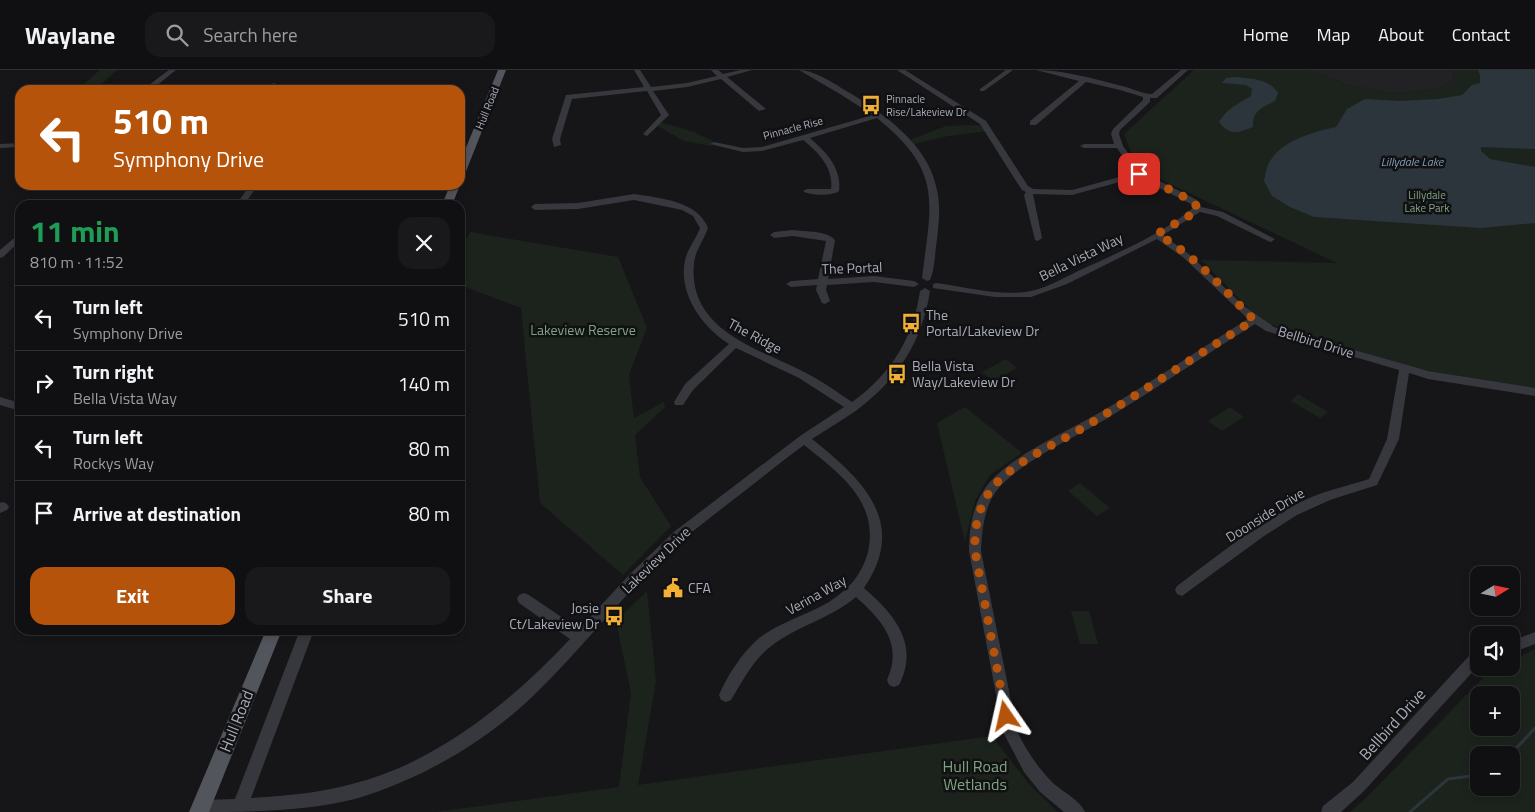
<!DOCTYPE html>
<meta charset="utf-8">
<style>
:root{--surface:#101012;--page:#19191b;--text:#f1f3f6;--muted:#9c9d9f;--line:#303032;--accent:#b45309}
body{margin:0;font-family:"Titillium Web",sans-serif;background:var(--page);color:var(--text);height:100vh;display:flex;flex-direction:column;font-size:19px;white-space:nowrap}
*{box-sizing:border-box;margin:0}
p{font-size:16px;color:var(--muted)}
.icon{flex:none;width:28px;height:28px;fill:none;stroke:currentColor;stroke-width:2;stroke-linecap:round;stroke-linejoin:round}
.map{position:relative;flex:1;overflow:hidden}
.side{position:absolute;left:15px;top:130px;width:450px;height:435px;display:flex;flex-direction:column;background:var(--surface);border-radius:15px;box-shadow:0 2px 8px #0003,0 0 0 1px var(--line)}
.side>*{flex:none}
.hud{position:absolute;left:15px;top:15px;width:450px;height:105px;border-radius:15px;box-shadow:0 2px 8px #0003,0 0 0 1px var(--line);background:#b45309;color:#fff;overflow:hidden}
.needle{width:32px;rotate:80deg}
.fabs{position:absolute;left:1470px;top:496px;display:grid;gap:10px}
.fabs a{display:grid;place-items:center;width:50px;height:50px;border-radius:10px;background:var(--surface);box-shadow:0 2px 8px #0003,0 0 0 1px var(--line);font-size:25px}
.pin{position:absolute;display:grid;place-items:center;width:42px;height:42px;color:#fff;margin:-21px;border-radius:10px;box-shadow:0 2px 8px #0006}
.me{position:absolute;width:55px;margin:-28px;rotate:349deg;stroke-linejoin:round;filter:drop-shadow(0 0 4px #0008)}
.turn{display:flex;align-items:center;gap:18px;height:105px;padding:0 15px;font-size:22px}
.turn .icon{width:65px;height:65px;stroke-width:2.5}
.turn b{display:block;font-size:35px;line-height:42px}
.round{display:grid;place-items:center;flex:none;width:52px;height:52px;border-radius:15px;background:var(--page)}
.overview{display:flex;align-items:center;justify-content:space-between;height:85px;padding:0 15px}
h1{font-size:30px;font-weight:700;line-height:38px;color:#1e9e55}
.primary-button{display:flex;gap:10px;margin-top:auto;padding:10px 15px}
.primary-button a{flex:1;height:58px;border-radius:15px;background:var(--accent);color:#fff;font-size:20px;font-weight:700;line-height:58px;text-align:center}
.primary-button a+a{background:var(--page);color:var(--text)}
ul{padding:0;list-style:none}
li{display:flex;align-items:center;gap:15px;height:65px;padding:0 15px;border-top:1px solid var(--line)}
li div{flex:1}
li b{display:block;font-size:19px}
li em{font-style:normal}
header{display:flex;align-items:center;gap:30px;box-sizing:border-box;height:70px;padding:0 25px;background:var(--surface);border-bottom:1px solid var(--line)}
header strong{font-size:24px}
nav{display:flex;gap:28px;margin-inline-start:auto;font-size:18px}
.search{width:350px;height:45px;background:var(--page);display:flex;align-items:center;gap:12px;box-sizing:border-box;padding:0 18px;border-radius:15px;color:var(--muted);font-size:19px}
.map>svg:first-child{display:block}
</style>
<header>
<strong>Waylane</strong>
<div class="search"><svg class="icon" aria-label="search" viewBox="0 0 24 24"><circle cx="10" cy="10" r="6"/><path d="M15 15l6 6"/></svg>Search here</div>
<nav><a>Home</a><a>Map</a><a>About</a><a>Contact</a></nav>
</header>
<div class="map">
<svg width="1535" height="742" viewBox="0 0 1535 742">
<rect width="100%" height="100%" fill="#161618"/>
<path fill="#222225" d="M1310 0H1452L1454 11 1436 19 1394 24 1345 14Z"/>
<path fill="#1c231d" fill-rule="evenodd" d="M100 0H117L95 20H77Z
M1194 0H1310L1345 14 1394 24 1436 19 1454 11 1452 0H1535V319L1419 299 1262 252 1201 190 1337 193 1149 104 1131 82 1124 64Z
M660 52 694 62 713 71 712 76 684 71 658 56Z
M982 55 989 61 948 66 914 74 910 70 946 56Z
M470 162 618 187 647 258 629 305 634 348 664 332 665 337 635 365 640 407 671 456 623 505 540 433 521 238 460 215V181Z
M1006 289 1017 298 993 311 982 302Z
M1298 324 1328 342 1320 348 1291 331Z
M965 337 1022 383 990 405 975 431 965 472 937 353Z
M1230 337 1244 347 1222 361 1208 351Z
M1080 413 1110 438 1097 446 1068 421Z
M647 521 656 611 638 715 992 666 1028 713 1058 742H436L619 717 631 623 616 551Z
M1071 541H1089L1098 574H1080Z
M1535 579V742H1350L1368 726 1488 603 1499 598H1511V591ZM1479 625H1511V658H1479ZM1479 685H1511V718H1479Z"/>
<path fill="#2c353c" d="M1478 0H1535V79L1481 77V81L1490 89 1535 97V153L1481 158 1314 147 1290 137 1272 126 1264 111C1265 106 1266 100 1268 95 1279 71 1313 62 1336 57L1347 39 1365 29 1400 31 1438 29 1462 25 1472 15 1480 13V5Z
M1234 7C1248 8 1271 9 1278 23L1275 31C1261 38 1252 41 1253 57 1238 63 1230 66 1219 52 1226 39 1239 33 1251 26L1252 19 1246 15 1222 13 1226 8Z"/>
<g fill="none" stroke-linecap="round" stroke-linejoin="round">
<path stroke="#2c353c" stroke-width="3" d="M1510 685 1535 658
M1410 742 1448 709 1479 705"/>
<path fill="#37383d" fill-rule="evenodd" d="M169 0H176L151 20H142Z
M634 0H640L651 17 687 13 717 6 711 0H718L723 4 741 0H752L727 7 766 39 759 41 721 9 687 17 653 21 669 45 647 66 643 64 661 45 647 21 572 29 560 69 561 75 554 77 552 69 566 25 644 17Z
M799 0C815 0 836 15 850 23 884 44 927 74 936 116 941 134 939 151 937 169 935 181 935 199 930 210L927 211 922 208C931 133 944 102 877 48L810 68C826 82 842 98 839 121 832 126 810 126 803 121L807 119H831C834 98 818 82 803 70L762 81 743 82 710 74 714 72 743 78 762 77 873 45 840 24Z
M897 0H905L986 51 1028 116 1033 119 1072 120 1134 103 1117 78H1084L1080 76 1084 74H1114L1111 64 1113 59 1143 30V27L1120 20 1086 12 1036 55H1030V51L1079 11 1036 0C1064 0 1094 9 1122 16 1132 18 1142 24 1152 24L1181 0H1188L1157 28H1150V32L1120 60 1119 64 1123 76 1142 102 1197 130 1201 137 1223 142 1275 169 1271 172 1268 171 1217 146 1200 142 1163 165 1190 185 1244 236 1274 257 1428 301 1535 318V326L1428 309 1409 303 1399 369 1377 415 1330 430 1297 445 1264 466 1182 526 1177 524 1175 520 1177 516C1220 484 1264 447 1314 426 1332 419 1350 415 1369 409L1387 369 1399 300 1266 261 1255 254C1207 284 1160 316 1111 346 1077 367 1023 389 997 420 984 437 982 460 981 481L1017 661C1026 680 1038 698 1053 713 1063 722 1080 730 1085 742H1064L1040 722 1024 702 1003 662 969 481C969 457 973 432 989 413 1015 383 1069 361 1104 340 1153 311 1200 279 1248 249L1184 188 1157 169 1067 214 1031 227H995L933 218V214L936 213C966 217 1001 227 1031 221 1046 218 1062 209 1076 202 1115 184 1161 165 1193 138L1191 134 1138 107 1072 125 1033 124 1042 168 1038 171 1035 170 1024 125 1026 122 1022 120 1016 111 980 54Z
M1006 0H1013L984 21H980V19Z
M274 13 276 14V16L268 20H258Z
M20 73V77L0 78V74Z
M250 115H258L244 135H236Z
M634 124C660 128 698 131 708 158 704 170 695 181 694 193 687 261 760 279 806 303 822 311 837 322 852 332 891 304 913 269 920 221L925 218 930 221C922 272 898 309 857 340 843 350 827 359 812 369 862 409 909 452 864 518 894 544 920 574 899 615L894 617 889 615 887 610C903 574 883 551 856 527 830 549 796 556 770 577 753 590 742 612 731 630L726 632 721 630 719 625C727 606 742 583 758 569 779 552 806 546 829 532 848 520 862 505 868 482 879 431 839 403 804 375 778 394 754 414 729 433 705 452 681 469 660 491 615 534 578 583 533 626 485 672 420 710 355 729 302 742 248 742 194 742L192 738 194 732 200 730 235 729 300 560H314L251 728C285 726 319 723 352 714 437 693 512 631 570 569L519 533 517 529 519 525 524 523 529 525 579 559 631 503 675 461 800 366 844 337 799 308 736 278 693 320 683 335H675L674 332 685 314 729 274C702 257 678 224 685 190 688 178 696 169 700 158L693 146 682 140 634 130 578 139 535 140 531 137 535 134 578 133Z
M793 160C806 162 826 160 835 170L828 209 874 206 914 211 919 214 914 217 874 212 827 215 826 220 830 231 825 234 822 233 816 220 817 215 791 217 786 214 791 211 818 209 826 171 793 166 774 168 770 165 774 162Z
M20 163V171L3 187 0 188V180Z
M0 327 20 333V341L0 335Z
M3 432 7 434 9 437 7 440 0 443V433Z
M1535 562V574L1511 583V571Z
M1479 583V595L1363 722 1341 742H1321L1323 736 1353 712 1469 586Z"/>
<path fill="#53555c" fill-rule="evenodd" d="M498 0H506L465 104 460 107V92Z
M450 115H460L452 135H442Z
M266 560H282L209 742H189Z"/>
</g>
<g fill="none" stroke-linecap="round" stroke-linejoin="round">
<path stroke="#b45309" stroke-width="9" stroke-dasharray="0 16.2" d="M1006 646 975 481C974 459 978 436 993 417 1014 391 1061 372 1091 353 1145 320 1199 284 1254 250 1224 220 1195 185 1157 164L1196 142 1198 139 1194 132 1139 104"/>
</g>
<defs>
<symbol id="bus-bare" viewBox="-9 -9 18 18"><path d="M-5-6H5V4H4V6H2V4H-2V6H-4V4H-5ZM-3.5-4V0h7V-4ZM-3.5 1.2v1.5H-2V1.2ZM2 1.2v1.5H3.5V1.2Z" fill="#f2b134" stroke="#111113" stroke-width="2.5" paint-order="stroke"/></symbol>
<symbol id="civic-bare" viewBox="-9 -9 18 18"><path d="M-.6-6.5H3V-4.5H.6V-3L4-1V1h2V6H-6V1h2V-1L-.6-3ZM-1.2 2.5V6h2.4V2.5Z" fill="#f2b134" stroke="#111113" stroke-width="2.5" paint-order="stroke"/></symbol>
</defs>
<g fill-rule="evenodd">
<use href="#bus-bare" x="857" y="21" width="28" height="28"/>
<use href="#bus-bare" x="897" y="239" width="28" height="28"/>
<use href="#bus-bare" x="883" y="290" width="28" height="28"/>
<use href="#civic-bare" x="659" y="504" width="28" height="28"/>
<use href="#bus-bare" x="600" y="532" width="28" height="28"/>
</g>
<g text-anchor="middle" stroke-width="5" stroke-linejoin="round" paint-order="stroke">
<g font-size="11" fill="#a8adb8" stroke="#111113" text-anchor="start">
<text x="886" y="33">Pinnacle<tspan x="886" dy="13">Rise/Lakeview Dr</tspan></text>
</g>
<g font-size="11" fill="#a8adb8" stroke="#111113">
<text transform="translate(487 38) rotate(-68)" y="4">Hull Road</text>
<text transform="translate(793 58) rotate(-15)" y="4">Pinnacle Rise</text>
</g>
<g font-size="11" fill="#7fa381" stroke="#111113">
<text x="1427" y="129">Lillydale<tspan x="1427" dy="13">Lake Park</tspan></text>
</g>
<g font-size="12" font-style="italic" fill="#7f9bb3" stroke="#111113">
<text x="1412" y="96">Lillydale Lake</text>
</g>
<g font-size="14" fill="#a8adb8" stroke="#111113">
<text transform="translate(1081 187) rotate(-26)" y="5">Bella Vista Way</text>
<text transform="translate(852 198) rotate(-2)" y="5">The Portal</text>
<text transform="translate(755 266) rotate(28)" y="5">The Ridge</text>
<text transform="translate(1316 272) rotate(17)" y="5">Bellbird Drive</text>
<text transform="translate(1265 445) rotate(-32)" y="5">Doonside Drive</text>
<text transform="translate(656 490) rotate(-44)" y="5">Lakeview Drive</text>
<text transform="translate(816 525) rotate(-29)" y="5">Verina Way</text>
</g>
<g font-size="14" fill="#a8adb8" stroke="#111113" text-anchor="start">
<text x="926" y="250">The<tspan x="926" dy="16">Portal/Lakeview Dr</tspan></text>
<text x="912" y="301">Bella Vista<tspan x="912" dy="16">Way/Lakeview Dr</tspan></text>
<text x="688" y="523">CFA</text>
<text x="599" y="543" text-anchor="end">Josie<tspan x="599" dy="16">Ct/Lakeview Dr</tspan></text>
</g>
<g font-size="14" fill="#7fa381" stroke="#111113">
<text x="583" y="265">Lakeview Reserve</text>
</g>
<g font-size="16" fill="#a8adb8" stroke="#111113">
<text transform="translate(236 651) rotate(-68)" y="6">Hull Road</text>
<text transform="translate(1392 654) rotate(-48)" y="6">Bellbird Drive</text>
</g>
<g font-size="16" fill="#7fa381" stroke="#111113">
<text x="975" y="702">Hull Road<tspan x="975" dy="18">Wetlands</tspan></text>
</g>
</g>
</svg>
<div class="fabs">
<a><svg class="needle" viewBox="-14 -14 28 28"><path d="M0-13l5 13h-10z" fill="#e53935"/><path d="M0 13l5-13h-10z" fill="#9c9d9f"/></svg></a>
<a><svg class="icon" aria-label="sound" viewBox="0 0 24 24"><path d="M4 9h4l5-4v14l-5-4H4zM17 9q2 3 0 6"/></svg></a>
<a>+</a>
<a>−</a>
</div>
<div class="pin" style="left:1139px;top:104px;background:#d93025"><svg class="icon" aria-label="arrive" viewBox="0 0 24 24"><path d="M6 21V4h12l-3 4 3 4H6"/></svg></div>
<svg class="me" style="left:1006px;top:646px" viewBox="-20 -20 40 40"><path d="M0-17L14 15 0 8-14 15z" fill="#b45309" stroke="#fff" stroke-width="4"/></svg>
<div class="hud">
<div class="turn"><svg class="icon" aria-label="left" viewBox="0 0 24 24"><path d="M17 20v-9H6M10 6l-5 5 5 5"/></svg><div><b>510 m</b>Symphony Drive</div></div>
</div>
<section class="side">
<div class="overview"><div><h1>11 min</h1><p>810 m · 11:52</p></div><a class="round"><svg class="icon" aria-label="close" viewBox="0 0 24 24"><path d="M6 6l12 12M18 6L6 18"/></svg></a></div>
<ul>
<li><svg class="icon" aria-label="left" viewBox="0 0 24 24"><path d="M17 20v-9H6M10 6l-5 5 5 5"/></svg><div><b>Turn left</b><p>Symphony Drive</p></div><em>510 m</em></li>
<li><svg class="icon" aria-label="right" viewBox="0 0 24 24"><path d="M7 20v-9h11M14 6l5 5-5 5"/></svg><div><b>Turn right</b><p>Bella Vista Way</p></div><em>140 m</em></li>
<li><svg class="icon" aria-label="left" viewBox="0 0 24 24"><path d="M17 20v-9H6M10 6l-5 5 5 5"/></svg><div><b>Turn left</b><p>Rockys Way</p></div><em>80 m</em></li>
<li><svg class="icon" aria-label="arrive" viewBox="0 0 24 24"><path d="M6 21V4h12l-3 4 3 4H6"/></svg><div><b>Arrive at destination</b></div><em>80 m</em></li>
</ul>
<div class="primary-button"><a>Exit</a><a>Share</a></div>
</section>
</div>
